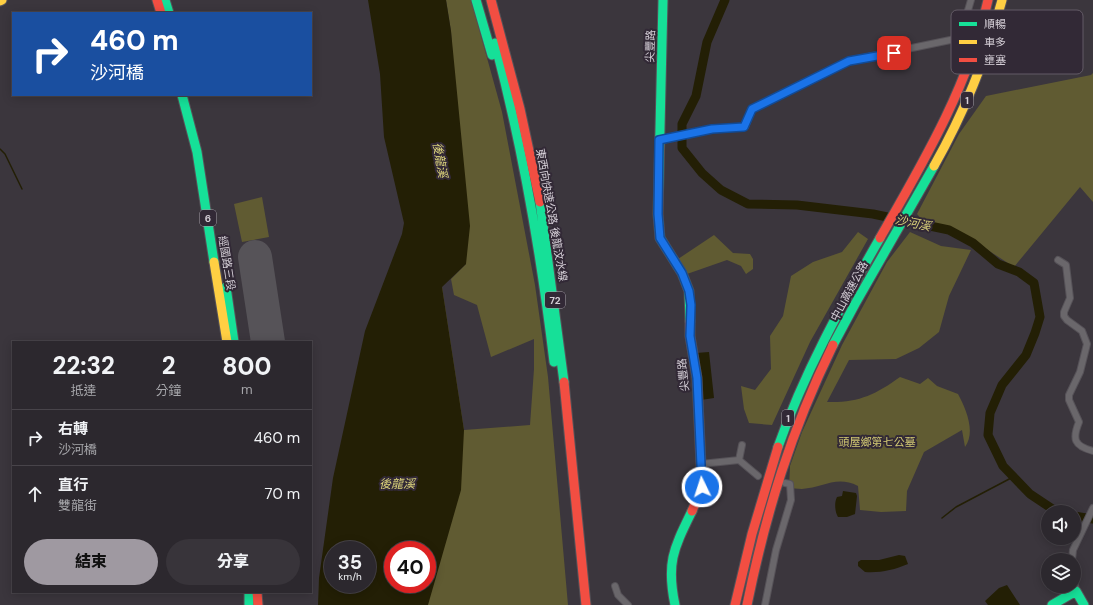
<!DOCTYPE html>
<html lang="zh-TW">
<meta charset="utf-8">
<style>
:root{--surface:#2c282e;--page:#38343a;--text:#f1f3f6;--muted:#a6a6aa;--line:#48444a;--accent:#9f99a1}
body{margin:0;font-family:"DM Sans","Noto Sans TC",sans-serif;background:var(--page);color:var(--text);height:100vh;display:flex;flex-direction:column;font-size:15px;white-space:nowrap}
*{box-sizing:border-box;margin:0}
p{font-size:13px;color:var(--muted)}
.icon{flex:none;width:22px;height:22px;fill:none;stroke:currentColor;stroke-width:2;stroke-linecap:round;stroke-linejoin:round}
.map{position:relative;flex:1;overflow:hidden}
.details{position:absolute;left:12px;top:341px;width:300px;height:252px;display:flex;flex-direction:column;background:var(--surface);border-radius:0px;box-shadow:0 2px 10px #0003,0 0 0 1px var(--line)}
.details>*{flex:none}
.hud{position:absolute;left:12px;top:12px;width:300px;height:84px;border-radius:0px;box-shadow:0 2px 10px #0003,0 0 0 1px var(--line);background:#1a4fa0;color:#fff;overflow:hidden}
.fabs{position:absolute;left:1041px;top:505px;display:grid;gap:8px}
.fabs a{display:grid;place-items:center;width:40px;height:40px;border-radius:50%;background:var(--surface);box-shadow:0 2px 10px #0003,0 0 0 1px var(--line);font-size:20px}
.speed{position:absolute;left:324px;top:541px;display:flex;gap:8px;font-size:20px;font-weight:700;text-align:center}
.speed>*{display:grid;place-content:center;width:52px;height:52px;border-radius:50%;background:var(--surface);box-shadow:0 2px 10px #0003,0 0 0 1px var(--line);line-height:1}
.speed small{font-size:10px;font-weight:400}
.speed .limit{border:6px solid #d22;background:#fff;color:#111}
.pin{position:absolute;display:grid;place-items:center;width:34px;height:34px;color:#fff;margin:-17px;border-radius:8px;box-shadow:0 2px 6px #0006}
.me{position:absolute;width:44px;margin:-22px;rotate:356deg;stroke-linejoin:round;filter:drop-shadow(0 0 3px #0008)}
.turn{display:flex;align-items:center;gap:14px;height:84px;padding:0 12px;font-size:18px}
.turn .icon{width:52px;height:52px;stroke-width:2.5}
.turn b{display:block;font-size:28px;line-height:34px}
.eta{display:flex;justify-content:space-evenly;align-items:center;height:68px;text-align:center}
.eta b{font-size:24px;font-weight:800;line-height:28px}
.primary-button{display:flex;gap:8px;margin-top:auto;padding:8px 12px}
.primary-button a{flex:1;height:46px;border-radius:24px;background:var(--accent);color:#111;font-size:16px;font-weight:800;line-height:46px;text-align:center}
.primary-button a+a{background:var(--page);color:var(--text)}
ul{padding:0;list-style:none}
li{display:flex;align-items:center;gap:12px;height:56px;padding:0 12px;border-top:1px solid var(--line)}
li div{flex:1}
li b{display:block;font-size:15px}
li em{font-style:normal}
.map>svg:first-child{display:block}
</style>
<div class="map">
<svg width="1093" height="605" viewBox="0 0 1093 605">
<rect width="100%" height="100%" fill="#3b363d"/>
<path fill="#605b32" fill-rule="evenodd" d="M446 0H471L502 112 535 285 548 377 568 605H358L367 584V550L442 287 464 430 530 425 534 369V339L491 357 477 305 454 295 451 279 466 264 451 31ZM393 550H427V584H393Z
M1093 73V202L1080 187 1014 267 957 230 922 220 917 214 959 134 986 96 1091 75Z
M262 197 269 237 242 242 234 204Z
M858 232 868 239 810 342 772 425 749 423 744 409 741 386 755 390 771 369 770 336 783 316 791 276 813 262 842 252Z
M910 232 941 246 971 250 949 296 939 332 919 348 896 359 849 360 827 402C858 403 875 395 900 377L920 384 928 378 937 386 958 394C966 409 976 432 965 447L962 430 924 452 907 491 906 511 881 512 860 510 858 486C836 475 823 488 802 489 797 489 793 488 789 488L790 466 802 432 842 345 887 262Z
M714 235 733 253 750 254 753 259V269L746 274 741 266 727 260 687 274 678 259Z"/>
<path fill="#231f05" fill-rule="evenodd" d="M368 0H446L451 31 470 226 466 264 442 287 464 430 461 490 428 605H318L319 578 333 478 365 331 402 234 404 223 384 137 380 74ZM333 550H367V584H333ZM393 550H427V584H393Z
M709 352 714 398 701 400 696 353Z
M843 491 856 493 857 496 855 514 847 517H838C835 512 834 503 837 497L842 496Z
M899 555 905 556 908 564C894 570 880 573 865 572L858 566V562L861 560H879Z
M1007 585 1020 605H988L985 601 999 588Z"/>
<g fill="none" stroke-linecap="round" stroke-linejoin="round">
<path stroke="#231f05" stroke-width="1.5" d="M0 149 5 154 22 189
M942 518 956 507 1013 477"/>
<path stroke="#231f05" stroke-width="9" d="M725 0 707 42 696 96 682 124V148L702 173 721 190 748 204 797 205 873 214 949 230 973 243 998 264 1019 272 1034 283 1040 317 1035 333 1026 355 1002 385 990 413 988 435 1003 466 1030 494 1057 512
M1074 516 1093 519"/>
<path stroke="#565358" stroke-width="34" d="M255 257 268 342"/>
<defs>
<path id="street" d="M659 140 712 129 745 127 752 109 849 61 960 38 971 0
M1058 260 1066 265 1070 298 1064 312V316L1067 320 1082 331 1087 344 1080 372 1069 395V400L1079 422C1072 439 1074 446 1093 451
M739 460 742 445
M701 464 739 460 758 476
M1072 560 1073 550 1093 508
M1074 579 1076 591
M615 586 618 595 628 605
M765 605 776 550 791 500 790 484 785 483"/>
<path id="fast" d="M165 0 169 13
M476 0 492 55
M663 0 658 214 660 238 682 273 689 291 690 321
M495 43C523 148 541 254 554 362
M182 95 197 152 214 262
M540 202 564 382
M226 287 234 342
M833 345 855 304 934 166
M778 447C804 373 841 306 880 238
M249 592V605
M675 605C666 562 674 548 692 511
M1052 605 1076 591 1084 605"/>
<path id="slow" d="M0 1 2 0
M934 166C964 113 986 59 1002 0
M214 262 227 342"/>
<path id="jam" d="M157 0 161 13
M491 0 520 109 540 202
M880 238C923 163 969 85 988 0
M690 321V336L697 378 702 487 692 511
M564 382 586 605
M257 592 258 605
M735 605 752 534 778 447
M747 605C766 512 791 431 833 345"/>
</defs>
<use href="#street" stroke="#565258" stroke-width="8"/>
<use href="#fast" stroke="#565258" stroke-width="11"/>
<use href="#slow" stroke="#565258" stroke-width="11"/>
<use href="#jam" stroke="#565258" stroke-width="11"/>
<use href="#street" stroke="#6a676b" stroke-width="6"/>
<use href="#fast" stroke="#16e098" stroke-width="9"/>
<use href="#slow" stroke="#ffcf43" stroke-width="9"/>
<use href="#jam" stroke="#f24e42" stroke-width="9"/>
</g>
<g fill="none" stroke-linecap="round" stroke-linejoin="round">
<defs>
<path id="route" d="M702 487 697 378 690 336 691 305 689 291 682 273 660 238 658 214 659 140 712 129 744 127 752 109 849 61 894 53"/>
</defs>
<use href="#route" stroke="#114b97" stroke-width="10"/>
<use href="#route" stroke="#1a73e8" stroke-width="7"/>
</g>
<g text-anchor="middle" stroke-width="4" stroke-linejoin="round" paint-order="stroke">
<g fill="#322936" stroke="#a49da7" stroke-width="1">
<rect x="961" y="92" width="12" height="16" rx="3"/>
<rect x="200" y="210" width="16" height="16" rx="3"/>
<rect x="545" y="292" width="20" height="16" rx="3"/>
<rect x="782" y="410" width="12" height="16" rx="3"/>
</g>
<g font-size="10" font-weight="bold" fill="#d5cfd7">
<text x="967" y="104">1</text>
<text x="208" y="222">6</text>
<text x="555" y="304">72</text>
<text x="788" y="422">1</text>
</g>
<g font-size="11" fill="#d5cfd7" stroke="#322936">
<text transform="translate(650 46) rotate(-88)" y="4">尖豐路</text>
<text transform="translate(552 215) rotate(80)" y="4">東西向快速公路 後龍汶水線</text>
<text transform="translate(227 263) rotate(81)" y="4">經國路三段</text>
<text transform="translate(849 291) rotate(-62)" y="4">中山高速公路</text>
<text transform="translate(683 375) rotate(-96)" y="4">尖豐路</text>
</g>
<g font-size="11" fill="#d3ca73" stroke="#322936">
<text x="877" y="446">頭屋鄉第七公墓</text>
</g>
<g font-size="12" font-style="italic" fill="#dad27a" stroke="#322936">
<text transform="translate(440 160) rotate(80)" y="4">後龍溪</text>
<text transform="translate(913 223) rotate(12)" y="4">沙河溪</text>
<text x="397" y="488">後龍溪</text>
</g>
</g>
<rect x="951" y="10" width="132" height="64" rx="6" fill="#322936" stroke="#635b66" stroke-width="1"/>
<rect x="959" y="22" width="18" height="4" fill="#16e098"/>
<rect x="959" y="40" width="18" height="4" fill="#ffcf43"/>
<rect x="959" y="58" width="18" height="4" fill="#f24e42"/>
<g font-size="11" fill="#d5cfd7">
<text x="984" y="28">順暢</text>
<text x="984" y="46">車多</text>
<text x="984" y="64">壅塞</text>
</g>
</svg>
<div class="fabs">
<a><svg class="icon" aria-label="sound" viewBox="0 0 24 24"><path d="M4 9h4l5-4v14l-5-4H4zM17 9q2 3 0 6"/></svg></a>
<a><svg class="icon" aria-label="layers" viewBox="0 0 24 24"><path d="M12 4l9 5-9 5-9-5zM3 14l9 5 9-5"/></svg></a>
</div>
<div class="speed"><div>35<small>km/h</small></div><div class="limit">40</div></div>
<div class="pin" style="left:894px;top:53px;background:#d93025"><svg class="icon" aria-label="arrive" viewBox="0 0 24 24"><path d="M6 21V4h12l-3 4 3 4H6"/></svg></div>
<svg class="me" style="left:702px;top:487px" viewBox="-20 -20 40 40"><circle r="17" fill="#1a73e8" stroke="#fff" stroke-width="3"/><path d="M0-11L8 9 0 5-8 9z" fill="#fff"/></svg>
<div class="hud">
<div class="turn"><svg class="icon" aria-label="right" viewBox="0 0 24 24"><path d="M7 20v-9h11M14 6l5 5-5 5"/></svg><div><b>460 m</b>沙河橋</div></div>
</div>
<section class="details">
<div class="eta">
<div><b>22:32</b><p>抵達</p></div>
<div><b>2</b><p>分鐘</p></div>
<div><b>800</b><p>m</p></div>
</div>
<ul>
<li><svg class="icon" aria-label="right" viewBox="0 0 24 24"><path d="M7 20v-9h11M14 6l5 5-5 5"/></svg><div><b>右轉</b><p>沙河橋</p></div><em>460 m</em></li>
<li><svg class="icon" aria-label="ahead" viewBox="0 0 24 24"><path d="M12 20V5M6 11l6-6 6 6"/></svg><div><b>直行</b><p>雙龍街</p></div><em>70 m</em></li>
</ul>
<div class="primary-button"><a>結束</a><a>分享</a></div>
</section>
</div>
